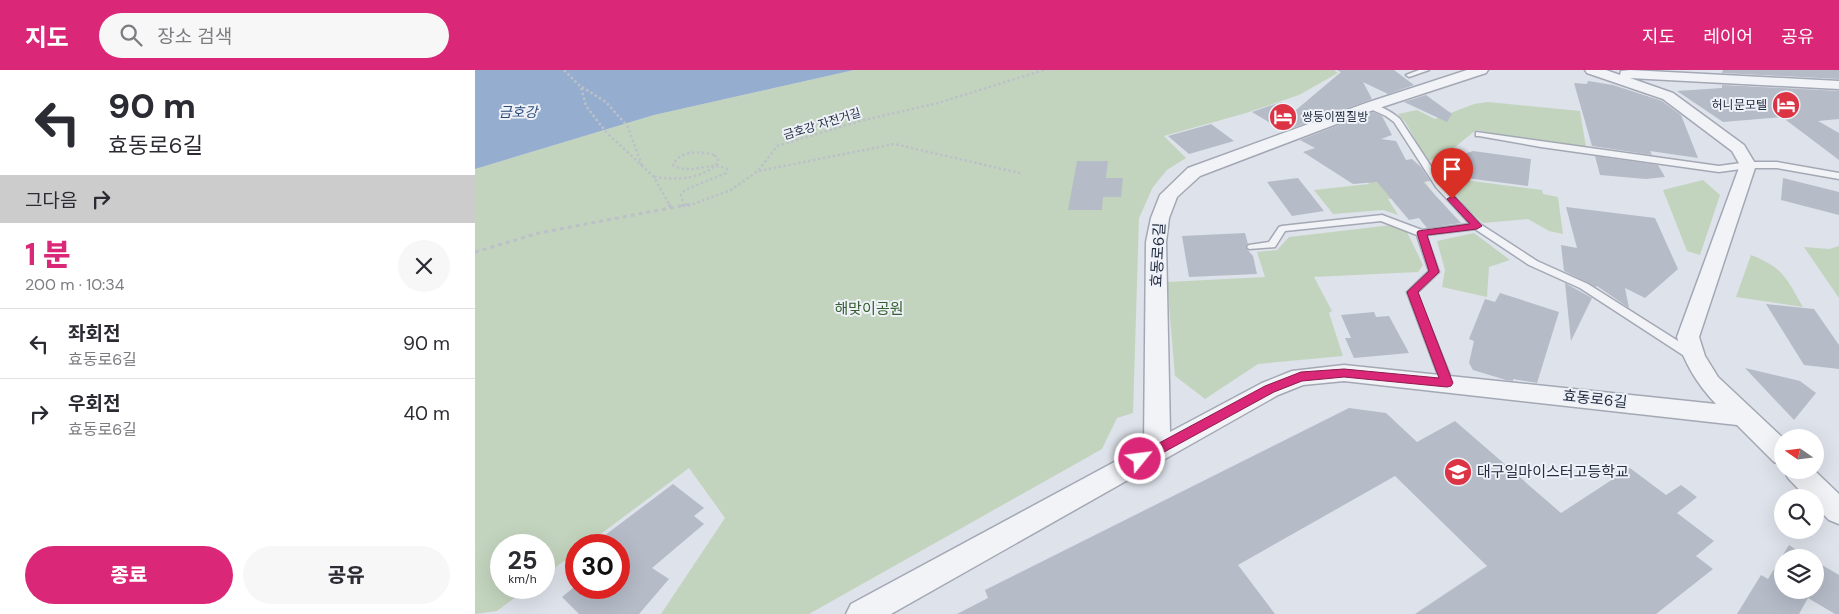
<!DOCTYPE html>
<html lang="ko">
<meta charset="utf-8">
<style>
:root{--surface:#fff;--page:#f7f7f7;--text:#2b2b33;--muted:#7c7c81;--line:#e1e1e2;--accent:#db2777}
body{margin:0;font-family:"DM Sans","Noto Sans KR",sans-serif;background:var(--page);color:var(--text);height:100vh;display:flex;flex-direction:column;font-size:19px;white-space:nowrap}
*{box-sizing:border-box;margin:0}
p{font-size:16px;color:var(--muted)}
.icon{flex:none;width:28px;height:28px;fill:none;stroke:currentColor;stroke-width:2;stroke-linecap:round;stroke-linejoin:round}
.map{position:relative;flex:1;overflow:hidden}
.sheet{display:flex;flex-direction:column;background:var(--surface);width:475px}
.sheet>*{flex:none}
.guide{background:#fff;color:var(--text);overflow:hidden}
.needle{width:32px;rotate:284deg}
.buttons{position:absolute;left:1299px;top:359px;display:grid;gap:10px}
.buttons a{display:grid;place-items:center;width:50px;height:50px;border-radius:50%;background:var(--surface);box-shadow:0 5px 20px #0002;font-size:25px}
.speed{position:absolute;left:15px;top:464px;display:flex;gap:10px;font-size:25px;font-weight:700;text-align:center}
.speed>*{display:grid;place-content:center;width:65px;height:65px;border-radius:50%;background:var(--surface);box-shadow:0 5px 20px #0002;line-height:1}
.speed small{font-size:12px;font-weight:400}
.speed .limit{border:8px solid #d22;background:#fff;color:#111}
.pin{position:absolute;display:grid;place-items:center;width:42px;height:42px;color:#fff;margin:-51px -21px;border-radius:50% 50% 50% 0;rotate:-45deg;box-shadow:0 0 5px #0007}
.pin .icon{rotate:45deg}
.me{position:absolute;width:55px;margin:-28px;rotate:61deg;stroke-linejoin:round;filter:drop-shadow(0 0 4px #0008)}
.turn{display:flex;align-items:center;gap:18px;height:105px;padding:0 25px;font-size:22px}
.turn .icon{width:65px;height:65px;stroke-width:2.5}
.turn b{display:block;font-size:35px;line-height:42px}
.then{display:flex;align-items:center;height:48px;padding:0 25px;background:#0003;gap:10px;font-size:19px}
.round{display:grid;place-items:center;flex:none;width:52px;height:52px;border-radius:26px;background:var(--page)}
.head{display:flex;align-items:center;justify-content:space-between;height:85px;padding:0 25px}
h1{font-size:30px;font-weight:800;line-height:38px;color:var(--accent)}
.button{display:flex;gap:10px;margin-top:auto;padding:10px 25px}
.button a{flex:1;height:58px;border-radius:30px;background:var(--accent);color:#fff;font-size:20px;font-weight:800;line-height:58px;text-align:center}
.button a+a{background:var(--page);color:var(--text)}
ul{padding:0;list-style:none}
li{display:flex;align-items:center;gap:15px;height:70px;padding:0 25px;border-top:1px solid var(--line)}
li div{flex:1}
li b{display:block;font-size:19px}
li em{font-style:normal}
header{display:flex;align-items:center;gap:30px;box-sizing:border-box;height:70px;padding:0 25px;background:var(--accent);color:#fff}
header strong{font-size:24px}
nav{display:flex;gap:28px;margin-inline-start:auto;font-size:18px}
.search{width:350px;height:45px;background:var(--page);display:flex;align-items:center;gap:12px;box-sizing:border-box;padding:0 18px;border-radius:28px;color:var(--muted);font-size:19px}
main{display:flex;flex:1;min-height:0}
.map>svg:first-child{display:block}
</style>
<header>
<strong>지도</strong>
<div class="search"><svg class="icon" aria-label="search" viewBox="0 0 24 24"><circle cx="10" cy="10" r="6"/><path d="M15 15l6 6"/></svg>장소 검색</div>
<nav><a>지도</a><a>레이어</a><a>공유</a></nav>
</header>
<main>
<section class="sheet">
<div class="guide">
<div class="turn"><svg class="icon" aria-label="left" viewBox="0 0 24 24"><path d="M17 20v-9H6M10 6l-5 5 5 5"/></svg><div><b>90 m</b>효동로6길</div></div>
<div class="then">그다음<svg class="icon" aria-label="right" viewBox="0 0 24 24"><path d="M7 20v-9h11M14 6l5 5-5 5"/></svg></div>
</div>
<div class="head"><div><h1>1 분</h1><p>200 m · 10:34</p></div><a class="round"><svg class="icon" aria-label="close" viewBox="0 0 24 24"><path d="M6 6l12 12M18 6L6 18"/></svg></a></div>
<ul>
<li><svg class="icon" aria-label="left" viewBox="0 0 24 24"><path d="M17 20v-9H6M10 6l-5 5 5 5"/></svg><div><b>좌회전</b><p>효동로6길</p></div><em>90 m</em></li>
<li><svg class="icon" aria-label="right" viewBox="0 0 24 24"><path d="M7 20v-9h11M14 6l5 5-5 5"/></svg><div><b>우회전</b><p>효동로6길</p></div><em>40 m</em></li>
</ul>
<div class="button"><a>종료</a><a>공유</a></div>
</section>
<div class="map">
<svg width="1364" height="544" viewBox="0 0 1364 544">
<rect width="100%" height="100%" fill="#dee2ea"/>
<path fill="#c3d4be" d="M379 0H859L863 3 824 25 771 43 689 66 711 88 692 100 678 117 664 148 658 343 642 348 627 379 334 544H186L250 448 214 398 111 475H101V482L69 506V475H26V518H53L22 541 0 544V99L179 45Z
M1013 32 1105 41 1111 77 1047 69 1001 60 969 86 952 91 931 53 923 44 942 40 960 49 999 34Z
M941 100 959 124 913 129 923 145 908 140 858 144 839 120 894 114 888 104Z
M989 110 1067 120 1068 124 1083 127 1088 164 1074 161 1053 149 1008 153 992 139 972 112Z
M1228 110 1245 125 1225 185 1212 181 1188 120Z
M917 155 932 162 948 195 943 202 839 207 857 241 854 243 868 286 783 294 730 329 700 306 692 212 790 207 782 182 802 180 814 167Z
M999 163 1035 190 1014 197 1012 227 967 217 970 200 962 171Z
M1364 176V228L1329 177 1354 179Z
M1276 185C1309 198 1311 208 1328 237L1261 227Z"/>
<path fill="#95adce" d="M0 0H379L179 45 0 99Z"/>
<path fill="#b5bbc7" d="M862 0H919L939 15 913 24 888 12 897 29 809 61 777 42 806 32 821 40 866 2Z
M1248 0H1364V9L1247 3Z
M1113 11 1138 15 1187 31 1206 45 1223 88 1175 81 1177 85 1117 76 1099 13 1112 14Z
M1247 15 1364 21V49L1343 51 1364 63V90L1307 47 1248 52 1202 21 1247 18Z
M951 25 977 44 972 52 929 32Z
M898 42 907 46 917 65 906 69 921 71 931 90 937 89 946 97 955 111 948 112 986 153 952 158 944 148 934 150 902 112 878 114 828 82 840 78 825 70Z
M736 54 759 71 714 84 693 66Z
M998 81 1056 89 1053 116 991 108 967 110 957 94Z
M1120 86 1183 95 1190 107 1171 109 1125 105Z
M602 91H633L631 108H648L646 127H628L627 140H593Z
M823 108 849 141 817 146 792 112Z
M1308 108 1364 122V145L1306 130Z
M1091 137 1180 148 1203 199 1170 228 1150 218 1154 238 1122 216 1121 217 1089 201 1086 175 1102 178Z
M770 163 773 174 770 177 778 186 782 204 714 207 707 166Z
M1090 213 1117 228 1096 271Z
M1025 223 1084 242 1062 313 1038 309V311L1031 310 998 300 994 293 999 271 994 269 1010 229 1020 232Z
M1291 234 1339 239 1364 275V299L1329 295Z
M899 242 901 247 914 246 934 283 879 288 870 268H876L866 245Z
M1270 298 1325 311 1341 323 1319 350Z
M874 338 911 343 942 372 980 351 1086 443 1155 398 1191 425 1206 415 1222 427 1202 443 1239 471 1221 486 1238 499 1181 544H940L1012 496 920 406 763 495 800 544H482L513 528 510 520Z
M198 414 229 438 219 446 229 454 177 498 194 509 164 544H104L87 527 98 518H144V475H117Z
M1314 475 1334 488H1308V520H1340V491L1364 505V544H1360L1333 528 1324 544H1262L1286 505 1293 509Z"/>
<g fill="none" stroke-linecap="round" stroke-linejoin="round">
<defs>
<path id="lane" d="M944 0H954L934 7 931 5Z
M893 34C904 34 917 42 925 49L967 113 1005 154 1062 191 1113 214 1222 283 1224 286 1222 289H1214L1105 218 1054 195 1000 159 951 165 964 202 942 223 978 313 976 316H968L966 313 932 222 954 201 942 165 906 151 810 161 800 177 774 179 772 177 774 175 794 172 804 157 807 156 907 145 947 160 995 154 961 117 919 52 911 46 893 38Z
M1001 62 1244 96 1273 92H1302L1364 103V109L1302 98H1273L1244 102 1066 77 1004 66H1001Z"/>
<path id="street" d="M992 0H1013L1011 3 901 39 725 106 702 127 694 148 691 172 695 362 787 313 817 301 869 295 1241 334C1222 314 1209 293 1202 267L1265 95 1257 81 1188 29 1112 3 1110 0H1131L1145 5 1146 1 1155 0 1364 11V19L1155 8 1198 23 1269 75 1281 95 1224 267 1230 286 1243 307 1308 368V395L1299 392 1262 355 869 311 828 315 803 325 416 544H371L376 534 669 376 671 172 676 148 685 125 713 98 891 33Z
M1309 400H1339L1364 424V454L1354 450 1340 436V428H1332L1313 408Z"/>
</defs>
<use href="#lane" stroke="#a3a8b4" stroke-width="3"/>
<use href="#street" stroke="#a3a8b4" stroke-width="3"/>
<path stroke="#bcc0c8" stroke-width="2.5" stroke-dasharray="2.5 2.5" stroke-linecap="butt" d="M89 0 106 17 111 36 131 62 179 107 195 136
M107 17 131 32 153 57 167 96
M284 101 419 74 545 103
M209 136 206 125 210 120 251 103 252 99C234 90 216 106 198 95 205 80 225 81 239 85
M213 136 256 120 283 101 302 76 385 51 463 33 569 0"/>
<path stroke="#bcc0c8" stroke-width="3" stroke-dasharray="4 4" stroke-linecap="butt" d="M194 134 197 140
M208 134 209 137
M0 182 64 163 216 134"/>
<use href="#lane" fill="#f1f3f7" fill-rule="evenodd"/>
<use href="#street" fill="#f1f3f7" fill-rule="evenodd"/>
<path stroke="#bcc0c8" stroke-width="2.5" stroke-dasharray="2.5 2.5" stroke-linecap="butt" d="M179 107C201 110 226 110 243 93V88L239 85"/>
</g>
<path fill="#db2777" stroke="#8e194d" d="M977 126 980 127 1007 156 1002 159 952 165 964 202 943 222 978 313 976 316 972 317 869 307 827 311 799 322 669 393 665 395 660 393 658 389 660 386 790 316 826 302 869 299 964 308 932 222 954 201 942 163 943 161 995 154 972 129Z"/>
<defs>
<symbol id="hotel-disc" viewBox="-11 -11 22 22"><circle r="9.5" fill="#dd3445" stroke="#eef1f7"/><path d="M-6-4.5h1.5V1H6V5H4.5V3h-9V5H-6ZM-4 0a1.8 1.8 0 1 1 3.6 0ZM.5 0V-2.5h3Q6-2.5 6 0Z" fill="#fff"/></symbol>
<symbol id="school-disc" viewBox="-11 -11 22 22"><circle r="9.5" fill="#dd3445" stroke="#eef1f7"/><path d="M0-5L7-2L0 1L-7-2ZM-4 1L0 2.5L4 1V4Q0 6-4 4Z" fill="#fff"/></symbol>
</defs>
<g fill-rule="evenodd">
<use href="#hotel-disc" x="1295" y="19" width="32" height="32"/>
<use href="#hotel-disc" x="792" y="31" width="32" height="32"/>
<use href="#school-disc" x="967" y="386" width="32" height="32"/>
</g>
<g text-anchor="middle" stroke-width="4" stroke-linejoin="round" paint-order="stroke">
<g font-size="12" fill="#252e42" stroke="#eef1f7" text-anchor="end">
<text x="1292" y="39">허니문모텔</text>
<text x="827" y="51" text-anchor="start">쌍둥이찜질방</text>
</g>
<g font-size="12" fill="#252e42" stroke="#eef1f7">
<text transform="translate(347 54) rotate(-17)" y="4">금호강 자전거길</text>
</g>
<g font-size="14" font-style="italic" fill="#2b4a7b" stroke="#eef1f7">
<text x="43" y="47">금호강</text>
</g>
<g font-size="15" fill="#252e42" stroke="#eef1f7">
<text transform="translate(683 185) rotate(-87)" y="5">효동로6길</text>
<text transform="translate(1120 329) rotate(6)" y="5">효동로6길</text>
</g>
<g font-size="15" fill="#376031" stroke="#eef1f7">
<text x="394" y="244">해맞이공원</text>
</g>
<g font-size="15" fill="#252e42" stroke="#eef1f7" text-anchor="start">
<text x="1002" y="407">대구일마이스터고등학교</text>
</g>
</g>
</svg>
<div class="buttons">
<a><svg class="needle" viewBox="-14 -14 28 28"><path d="M0-13l5 13h-10z" fill="#e53935"/><path d="M0 13l5-13h-10z" fill="#7c7c81"/></svg></a>
<a><svg class="icon" aria-label="search" viewBox="0 0 24 24"><circle cx="10" cy="10" r="6"/><path d="M15 15l6 6"/></svg></a>
<a><svg class="icon" aria-label="layers" viewBox="0 0 24 24"><path d="M12 4l9 5-9 5-9-5zM3 14l9 5 9-5"/></svg></a>
</div>
<div class="speed"><div>25<small>km/h</small></div><div class="limit">30</div></div>
<div class="pin" style="left:977px;top:129px;background:#d93025"><svg class="icon" aria-label="arrive" viewBox="0 0 24 24"><path d="M6 21V4h12l-3 4 3 4H6"/></svg></div>
<svg class="me" style="left:665px;top:389px" viewBox="-20 -20 40 40"><circle r="17" fill="#db2777" stroke="#fff" stroke-width="3"/><path d="M0-11L8 9 0 5-8 9z" fill="#fff"/></svg>
</div>
</main>
